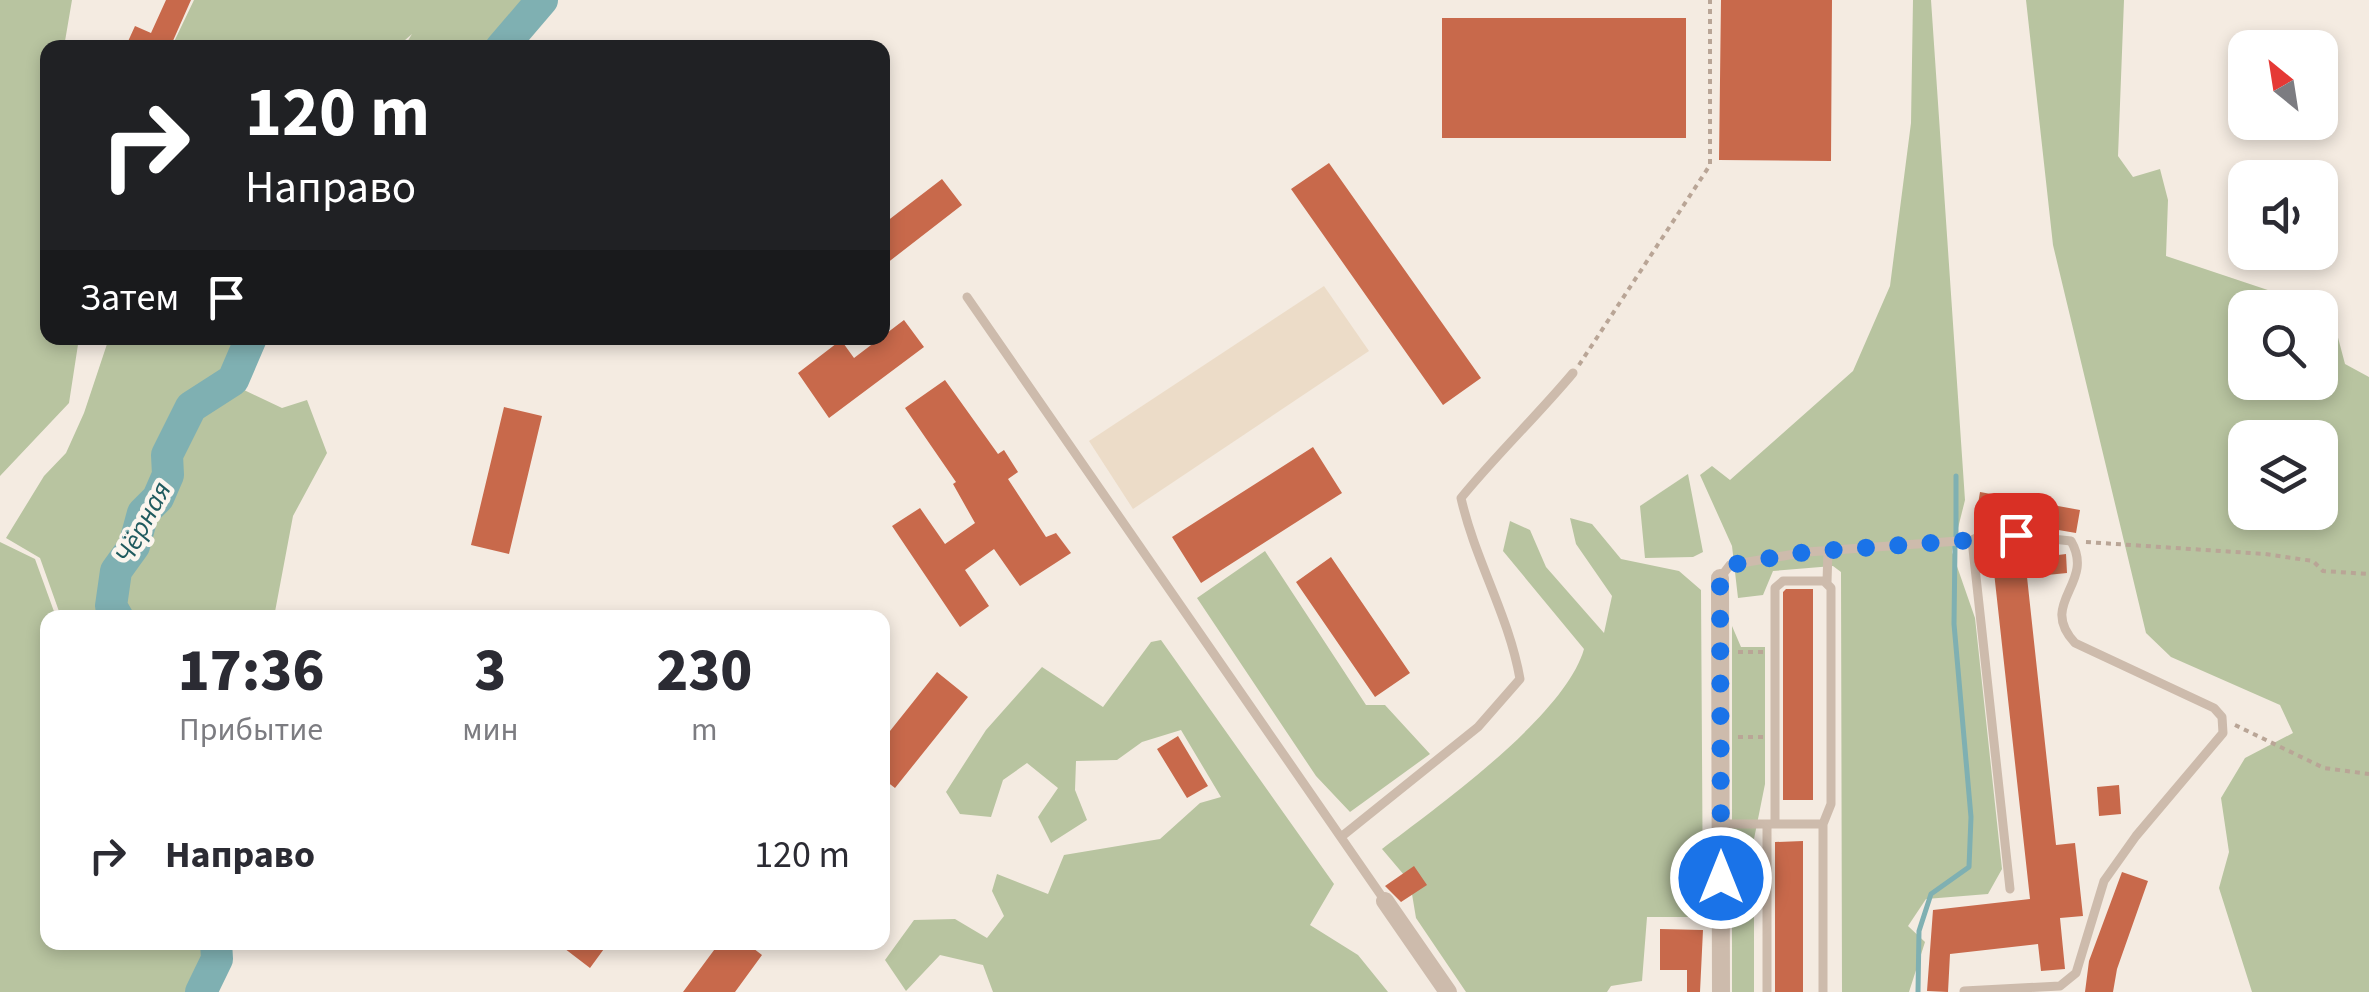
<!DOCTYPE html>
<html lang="ru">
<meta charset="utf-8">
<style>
:root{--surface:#fff;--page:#f7f7f7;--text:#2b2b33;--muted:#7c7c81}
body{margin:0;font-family:"Source Sans 3",sans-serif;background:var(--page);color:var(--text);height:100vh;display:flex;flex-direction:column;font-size:38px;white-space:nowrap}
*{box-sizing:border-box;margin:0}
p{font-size:32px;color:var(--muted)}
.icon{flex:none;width:55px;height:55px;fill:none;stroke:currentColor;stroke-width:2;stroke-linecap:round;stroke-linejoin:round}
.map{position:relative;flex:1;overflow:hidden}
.drawer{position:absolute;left:40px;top:610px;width:850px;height:340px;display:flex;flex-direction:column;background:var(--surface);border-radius:20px;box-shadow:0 5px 15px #0003}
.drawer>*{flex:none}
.top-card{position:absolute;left:40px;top:40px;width:850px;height:305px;border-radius:20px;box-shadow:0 5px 15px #0003;background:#202124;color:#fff;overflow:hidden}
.needle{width:65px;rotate:330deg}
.buttons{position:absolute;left:2228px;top:30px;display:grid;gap:20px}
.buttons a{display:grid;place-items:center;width:110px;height:110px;border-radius:20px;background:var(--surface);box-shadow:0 5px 15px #0003;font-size:50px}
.pin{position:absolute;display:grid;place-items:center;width:85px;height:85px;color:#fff;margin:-42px;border-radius:20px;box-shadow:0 5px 15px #0006}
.me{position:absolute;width:110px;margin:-55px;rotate:0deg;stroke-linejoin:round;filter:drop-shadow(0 0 8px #0008)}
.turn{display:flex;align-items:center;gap:35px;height:210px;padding:0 40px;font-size:45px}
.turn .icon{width:130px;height:130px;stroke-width:2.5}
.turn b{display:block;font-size:70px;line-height:85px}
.then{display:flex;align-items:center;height:95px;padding:0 40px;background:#0003;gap:20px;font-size:38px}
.eta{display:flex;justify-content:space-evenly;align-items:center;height:170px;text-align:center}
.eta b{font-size:60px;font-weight:800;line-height:70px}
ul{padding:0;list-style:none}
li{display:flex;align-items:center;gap:30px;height:150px;padding:0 40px}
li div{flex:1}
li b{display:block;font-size:38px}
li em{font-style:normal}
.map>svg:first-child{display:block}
</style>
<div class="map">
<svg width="2369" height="992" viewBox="0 0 2369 992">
<rect width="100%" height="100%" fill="#f4ebe1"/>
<path fill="#b8c4a0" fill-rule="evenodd" d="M0 0H72L64 47 48 48V338H79L69 403 0 476Z
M194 0H530L492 44 483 47H404L412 34 397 47 171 48Z
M1913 0H1931L1965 500 1952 552 1975 618 2002 869 1988 894 1926 899 1908 926 1925 942 1909 992H1842L1841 572 1833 566 1773 571 1763 595 1738 598 1732 546 1700 475 1712 466 1730 480 1853 371 1890 286 1911 123Z
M2026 0H2124L2118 156 2133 177 2160 169 2168 200 2166 256 2331 311 2345 364 2369 377V992H2252L2219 888 2229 852 2221 798 2245 758 2293 733 2280 705 2171 657 2146 633 2053 245ZM2245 308H2320V382H2245ZM2245 438H2320V512H2245Z
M109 338H244L233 353 244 390 282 408 307 400 327 453 293 516 274 617H61L40 558 6 538 44 476 66 453 84 413Z
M1688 474 1703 552 1693 557 1645 558 1640 506Z
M1570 518 1592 524 1621 559 1679 571 1701 590 1703 917H1647L1642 981 1611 986 1607 992H1466L1416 918 1410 882 1382 849C1437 807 1565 716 1584 649L1503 551 1510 521 1530 530 1546 567 1604 633 1612 596 1576 544Z
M0 542 35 559 56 617 48 618V942L214 943 222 971 217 992H0Z
M1265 551 1366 705H1385L1430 754 1350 812 1316 776 1197 598Z
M1732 626 1741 647H1765V784L1754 839V992H1732Z
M1161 640 1334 884 1310 925 1358 955 1388 992H993L983 965 940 955 906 991 885 960 914 920 955 919 987 938 1004 916 992 891 997 874 1048 894 1064 855 1160 839 1200 803 1221 797 1181 730 1142 742 1117 760 1076 761 1075 790 1087 820 1051 843 1038 817 1058 788 1027 763 1003 780 991 817 960 814 946 792 986 730 1042 667 1103 707 1151 642Z"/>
<path fill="#ecdcc8" d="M1324 286 1369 351 1133 509 1089 441Z"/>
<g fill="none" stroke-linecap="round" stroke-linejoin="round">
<path stroke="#7fb0b2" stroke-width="5" d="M1956 537V476
M1918 992 1919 931 1931 894 1969 867 1971 817 1954 624 1955 546"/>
<path stroke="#7fb0b2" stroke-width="32" d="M501 48 542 0
M118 618 111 606 116 571 134 546 143 513 158 498 168 475 167 455 191 407 233 380 251 338
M201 992 217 959 216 942"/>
</g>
<path fill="#c8694b" d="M166 0H191L172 43 181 48H125L135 26 151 33Z
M1721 0H1832L1831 161 1719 160Z
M1442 18H1686V138H1442Z
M1329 163 1481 378 1443 405 1291 189Z
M942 179 962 205 882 267V225Z
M904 320 924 347 829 418 798 373 841 340 854 358Z
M945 380 998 454 1004 450 1018 472 1008 479 1046 537 1056 533 1071 553 1020 586 994 549 965 570 989 606 960 627 892 526 920 508 945 544 975 523 953 484 956 482 905 408Z
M504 407 542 416 509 554 471 545Z
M1313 447 1342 493 1201 583 1172 537Z
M1980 492 2080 510 2076 533 1976 516Z
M2012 543 2023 544 2025 559 2066 554 2067 573 2027 577 2056 845 2075 843 2083 916 2060 918 2065 969 2041 971 2038 944 1950 954 1948 992 1927 991 1933 910 2030 899 1991 545Z
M1331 557 1410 673 1375 697 1296 582Z
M1786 589H1813V800H1783V592Z
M937 672 968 697 895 788 882 778V741Z
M1178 736 1208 786 1187 798 1157 749Z
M2119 785 2121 814 2099 816 2097 787Z
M1803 841V992H1775V842Z
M1414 866 1427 885 1401 902 1385 886Z
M2122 872 2148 881 2117 969 2113 992H2085L2089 961Z
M1660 929 1703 930 1700 992H1687V970H1660Z
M556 942H609L590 968Z
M720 942H745L762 955 735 992H683Z"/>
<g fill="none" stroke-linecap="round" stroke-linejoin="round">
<path stroke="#b9a596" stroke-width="4" stroke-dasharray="5 5" stroke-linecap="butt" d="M1579 365 1710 165V0
M2086 542 2265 554 2313 561 2323 571 2369 574
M1738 652H1763
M2235 725 2324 768 2369 774
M1738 737H1763"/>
<path stroke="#cdbbac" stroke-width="9" d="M967 297 1385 901
M1972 540 2010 889
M1720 578 1730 565 1807 552 1972 540 1988 532 2071 541C2096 584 2037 602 2075 643L2214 708 2222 717 2223 733 2136 836 2104 881 2076 973 2060 986 1964 991
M1827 582 1828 550
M1721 824H1823
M1767 824V992
M1775 824V588L1783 581H1824L1831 588V804L1823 824V992
M1341 837 1478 727 1520 679C1509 616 1475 560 1461 498 1497 454 1537 416 1573 373"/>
<path stroke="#cdbbac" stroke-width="18" d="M1720 578 1721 992
M1385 901 1448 992"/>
</g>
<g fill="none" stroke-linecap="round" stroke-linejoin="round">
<path stroke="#1a73e8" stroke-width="18" stroke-dasharray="0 32.4" d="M1721 878 1720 578 1730 565 1806 552 1972 540 1988 532 2016 535"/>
</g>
<g text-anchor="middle" stroke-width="9" stroke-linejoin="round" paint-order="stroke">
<g font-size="28" font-style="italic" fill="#1f5a5e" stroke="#fbf5ee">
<text transform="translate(142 522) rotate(-62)" y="10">Чёрная</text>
</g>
</g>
</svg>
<div class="buttons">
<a><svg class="needle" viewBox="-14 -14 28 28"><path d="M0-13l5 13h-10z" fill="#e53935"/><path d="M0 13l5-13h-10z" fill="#7c7c81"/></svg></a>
<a><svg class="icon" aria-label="sound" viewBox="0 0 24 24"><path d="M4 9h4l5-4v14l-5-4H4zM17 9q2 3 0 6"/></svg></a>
<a><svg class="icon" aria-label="search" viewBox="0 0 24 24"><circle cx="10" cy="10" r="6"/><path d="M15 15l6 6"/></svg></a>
<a><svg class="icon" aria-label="layers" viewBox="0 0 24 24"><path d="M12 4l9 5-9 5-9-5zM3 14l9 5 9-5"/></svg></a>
</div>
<div class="pin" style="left:2016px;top:535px;background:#d93025"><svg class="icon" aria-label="arrive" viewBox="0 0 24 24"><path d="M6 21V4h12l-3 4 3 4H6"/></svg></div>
<svg class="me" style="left:1721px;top:878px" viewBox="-20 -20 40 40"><circle r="17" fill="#1a73e8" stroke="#fff" stroke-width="3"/><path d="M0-11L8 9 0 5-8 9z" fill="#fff"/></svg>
<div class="top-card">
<div class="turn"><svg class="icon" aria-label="right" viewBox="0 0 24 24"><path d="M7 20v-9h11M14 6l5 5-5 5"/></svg><div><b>120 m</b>Направо</div></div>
<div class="then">Затем<svg class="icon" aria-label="arrive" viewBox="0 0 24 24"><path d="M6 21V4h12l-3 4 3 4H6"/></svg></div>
</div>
<section class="drawer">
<div class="eta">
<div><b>17:36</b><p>Прибытие</p></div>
<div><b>3</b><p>мин</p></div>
<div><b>230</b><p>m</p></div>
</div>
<ul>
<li><svg class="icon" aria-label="right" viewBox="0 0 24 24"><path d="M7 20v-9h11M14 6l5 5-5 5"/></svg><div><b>Направо</b></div><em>120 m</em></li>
</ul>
</section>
</div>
